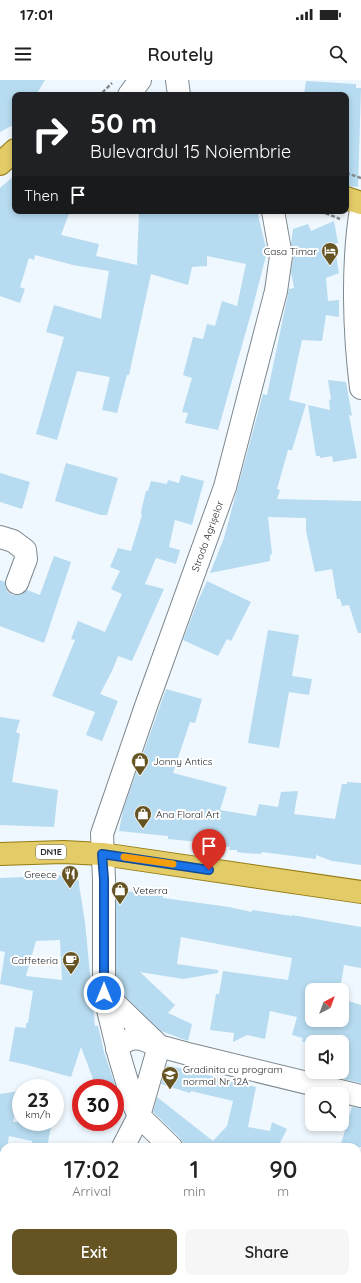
<!DOCTYPE html>
<meta charset="utf-8">
<style>
:root{--surface:#fff;--page:#f6f6f6;--text:#222;--muted:#767676;--accent:#655422}
body{margin:0;font-family:Quicksand,sans-serif;background:var(--page);color:var(--text);height:100vh;display:flex;flex-direction:column;font-size:15px;white-space:nowrap}
*{box-sizing:border-box;margin:0}
p{font-size:13px;color:var(--muted)}
.icon{flex:none;width:22px;height:22px;fill:none;stroke:currentColor;stroke-width:2;stroke-linecap:round;stroke-linejoin:round}
.map{position:relative;flex:1;overflow:hidden}
.drawer{position:absolute;left:0px;top:1063px;width:361px;height:140px;display:flex;flex-direction:column;background:var(--surface);border-radius:12px 12px 0 0;box-shadow:0 2px 6px #0003}
.drawer>*{flex:none}
.banner{position:absolute;left:12px;top:12px;width:337px;height:122px;border-radius:8px;box-shadow:0 2px 6px #0003;background:#202124;color:#fff;overflow:hidden}
.needle{width:26px;rotate:41deg}
.buttons{position:absolute;left:305px;top:903px;display:grid;gap:8px}
.buttons a{display:grid;place-items:center;width:44px;height:44px;border-radius:8px;background:var(--surface);box-shadow:0 2px 6px #0003;font-size:20px}
.speed{position:absolute;left:12px;top:999px;display:flex;gap:8px;font-size:20px;font-weight:700;text-align:center}
.speed>*{display:grid;place-content:center;width:52px;height:52px;border-radius:50%;background:var(--surface);box-shadow:0 2px 6px #0003;line-height:1}
.speed small{font-size:10px;font-weight:400}
.speed .limit{border:6px solid #d22;background:#fff;color:#111}
.pin{position:absolute;display:grid;place-items:center;width:34px;height:34px;color:#fff;margin:-41px -17px;border-radius:50% 50% 50% 0;rotate:-45deg;box-shadow:0 0 4px #0007}
.pin .icon{rotate:45deg}
.me{position:absolute;width:44px;margin:-22px;rotate:0deg;stroke-linejoin:round;filter:drop-shadow(0 0 3px #0008)}
.turn{display:flex;align-items:center;gap:14px;height:84px;padding:0 12px;font-size:18px}
.turn .icon{width:52px;height:52px;stroke-width:2.5}
.turn b{display:block;font-size:28px;line-height:34px}
.then{display:flex;align-items:center;height:38px;padding:0 12px;background:#0003;gap:8px;font-size:15px}
.eta{display:flex;justify-content:space-evenly;align-items:center;height:68px;text-align:center}
.eta b{font-size:24px;font-weight:600;line-height:28px}
.button{display:flex;gap:8px;margin-top:auto;padding:8px 12px}
.button a{flex:1;height:46px;border-radius:8px;background:var(--accent);color:#fff;font-size:16px;font-weight:600;line-height:46px;text-align:center}
.button a+a{background:var(--page);color:var(--text)}
.status{display:flex;justify-content:space-between;align-items:center;height:28px;padding:0 20px;background:var(--surface);direction:ltr}
.status svg{height:11px;fill:currentColor}
header{display:flex;justify-content:space-between;align-items:center;height:52px;padding:0 12px;background:var(--surface);font-size:18px;font-weight:600}
.map>svg:first-child{display:block}
</style>
<div class="status"><b>17:01</b><svg viewBox="0 0 49 12"><path d="M0 12V9h3v3zM5 12V6h3v6zM10 12V3h3v9zM15 12V0h3v12zM26 1h20v11H26zM47 4h2v5h-2z"/></svg></div>
<header><svg class="icon" aria-label="menu" viewBox="0 0 24 24"><path d="M4 6h16M4 12h16M4 18h16"/></svg>Routely<svg class="icon" aria-label="search" viewBox="0 0 24 24"><circle cx="10" cy="10" r="6"/><path d="M15 15l6 6"/></svg></header>
<div class="map">
<svg width="361" height="1203" viewBox="0 0 361 1203">
<rect width="100%" height="100%" fill="#eff8fe"/>
<path fill="#b7dbf0" fill-rule="evenodd" d="M0 0H45L36 15H15V44L0 52Z
M306 1 356 4V8H361L358 107 346 106V15H304Z
M15 95V131H70L61 155 99 164 96 176 137 185 139 131H257L267 172 252 230 218 350 185 343 188 333 182 332 192 298 183 295 193 257 203 259 207 244 215 246 222 221 237 226 246 184 207 176V186L192 187 188 205 151 194 129 295H127L117 333 102 330 110 297 77 291 57 360 36 354 64 257 46 252 54 225 101 239 109 191 73 185 35 175 34 180 29 178 20 207 25 209 20 223 0 216V108Z
M334 141 338 163 334 164 339 193 326 198 328 221 339 220V237L326 235 322 261 302 260 289 320 306 324 292 370H288L277 409 280 410 277 419 361 421V553H358L349 525 342 526 340 519H337L332 489 315 492 306 451V438L268 437 272 474 270 475V481L210 493 224 458 263 314 267 315 289 209 294 208 291 192 293 178 291 164 293 149 308 144 311 151Z
M328 300 346 302 352 336 349 335 357 378 333 382 332 376 320 378V376H316L308 325 330 330 329 320 331 319Z
M66 383 118 398 107 435H101L55 421Z
M0 393 30 402 22 429 0 422Z
M181 395 204 401 192 445 175 440 169 467 180 470 176 484 156 478 145 504 164 509 132 581 118 576 112 591 100 614 118 621 102 661 86 655 95 632 52 616 75 560 71 559 78 541 105 552 122 514 111 509 120 491 110 487 118 468 131 471 142 435 141 434 142 427 146 411H148L151 401 167 404 168 400 179 403Z
M54 476 71 482 44 563 0 546V500L5 502V505L7 511 12 515H19L27 510 40 515Z
M207 501 251 522 231 561 227 559 218 576 183 560 197 523Z
M268 550 299 555 292 596 312 599 309 615 289 612 279 668 248 663Z
M166 609 202 619 195 643 190 642 173 693 227 707 220 730 256 736 259 724 278 727 281 712 298 711 294 734 335 739 342 704H347V702L361 703V785L332 781 316 775V779L262 772 261 774 244 773 237 772V770H229L230 767 219 766V764L168 759V756L119 751 123 730Z
M0 637 20 640 16 652 20 654 12 702 58 710 54 747 0 745Z
M70 795 79 801V805L85 842 95 946H98L104 972 117 1011 115 1010V1008H108L95 1004 81 967 71 997 27 985 9 981 15 947 26 948V943H28L33 911 0 904 5 872 0 871V798ZM60 860 62 900 26 896 36 861Z
M119 810 163 816V818L229 827 252 832V830L292 836V835L361 847V888L344 885 340 910H312V940H342V919L361 925V1003L342 999V962H302L303 958 292 955 297 937 270 931 265 959 247 955 233 962 234 953 210 950 216 914H219L223 891 288 900 292 878 181 857 177 884 218 890V893L183 899 140 892 175 925 168 933 192 944 188 961 161 951 116 908V812Z
M167 985 256 1007 248 1047 270 1051 272 1042 287 1049 278 1067H183V1063L180 1058 153 1032 157 1017 213 1061 227 1046 233 1021 191 1011 190 1013 161 1004Z
M20 1011 13 1042H52L47 1067H31L32 1061 9 1056 7 1067H4V1072H0V1014Z
M352 1027 361 1028V1067H340Z"/>
<g fill="none" stroke-linecap="round" stroke-linejoin="round">
<defs>
<path id="minor" d="M177 0 179 15
M129 15 140 0
M361 129C352 185 354 252 361 308
M0 457 13 461 25 470 26 479 17 503
M104 913 157 964
M117 969 124 962 133 958 142 959 159 966 192 975 361 1016
M123 1067 139 1036 159 966
M171 1067 139 1036 134 1025 119 975 104 913V799L102 754 146 626 225 407 276 211 281 176 273 131
M0 1141 4 1142
M288 1199 291 1203
M0 1203 4 1199"/>
<path id="major" d="M0 84 15 70
M346 118 361 123
M0 774 63 772 102 774 361 812"/>
</defs>
<use href="#minor" stroke="#7d888f" stroke-width="24"/>
<use href="#major" stroke="#947c12" stroke-width="24"/>
<path stroke="#848b8f" stroke-width="2.5" stroke-dasharray="4 2" stroke-linecap="butt" d="M97 15 102 13 112 3
M346 93 361 98
M320 131 340 139"/>
<use href="#minor" stroke="#fff" stroke-width="22"/>
<use href="#major" stroke="#e3cb68" stroke-width="22"/>
</g>
<g fill="none" stroke-linecap="round" stroke-linejoin="round">
<defs>
<path id="route" d="M104 913V799L102 774 209 790"/>
</defs>
<use href="#route" stroke="#114b97" stroke-width="10"/>
<use href="#route" stroke="#1a73e8" stroke-width="7"/>
<path stroke="#f59e0b" stroke-width="7" d="M124 777 173 784"/>
</g>
<defs>
<symbol id="hotel-pin" viewBox="-11 -11 22 30"><path d="M0 17L-7.5 6A9.5 9.5 0 1 1 7.5 6Z" fill="#655422" stroke="#fff"/><path d="M-6-4.5h1.5V1H6V5H4.5V3h-9V5H-6ZM-4 0a1.8 1.8 0 1 1 3.6 0ZM.5 0V-2.5h3Q6-2.5 6 0Z" fill="#fff"/></symbol>
<symbol id="shop-pin" viewBox="-11 -11 22 30"><path d="M0 17L-7.5 6A9.5 9.5 0 1 1 7.5 6Z" fill="#655422" stroke="#fff"/><path d="M-5-2.5h2.3a2.7 3.5 0 0 1 5.4 0H5L5.5 6h-11ZM-1.5-2.5h3a1.5 2.3 0 0 0-3 0Z" fill="#fff"/></symbol>
<symbol id="restaurant-pin" viewBox="-11 -11 22 30"><path d="M0 17L-7.5 6A9.5 9.5 0 1 1 7.5 6Z" fill="#655422" stroke="#fff"/><path d="M-5-6h1v4h1v-4h1v4h1v-4h1v5L-1.5 .5V6h-2V.5L-5-1ZM5-6V6H3V1.5H1.5Q1.5-4 5-6Z" fill="#fff"/></symbol>
<symbol id="cafe-pin" viewBox="-11 -11 22 30"><path d="M0 17L-7.5 6A9.5 9.5 0 1 1 7.5 6Z" fill="#655422" stroke="#fff"/><path d="M-5.5-4.5H6V0H3Q3 3.5 0 3.5H-2.5Q-5.5 3.5-5.5 0ZM3-3.2v2h1.7v-2ZM-6 4.5H4V6H-6Z" fill="#fff"/></symbol>
<symbol id="school-pin" viewBox="-11 -11 22 30"><path d="M0 17L-7.5 6A9.5 9.5 0 1 1 7.5 6Z" fill="#655422" stroke="#fff"/><path d="M0-5L7-2L0 1L-7-2ZM-4 1L0 2.5L4 1V4Q0 6-4 4Z" fill="#fff"/></symbol>
</defs>
<g fill-rule="evenodd">
<use href="#hotel-pin" x="320" y="161" width="20" height="27"/>
<use href="#shop-pin" x="130" y="671" width="20" height="27"/>
<use href="#shop-pin" x="133" y="724" width="20" height="27"/>
<use href="#restaurant-pin" x="60" y="784" width="20" height="27"/>
<use href="#shop-pin" x="110" y="800" width="20" height="27"/>
<use href="#cafe-pin" x="61" y="870" width="20" height="27"/>
<use href="#school-pin" x="160" y="985" width="20" height="27"/>
</g>
<g text-anchor="middle" stroke-width="4" stroke-linejoin="round" paint-order="stroke">
<rect fill="#fff" stroke="#676a6c" stroke-width="1" x="36" y="765" width="30" height="14" rx="3"/>
<g font-size="9" font-weight="bold" fill="#262a2d">
<text x="51" y="775">DN1E</text>
</g>
<g font-size="10" fill="#262a2d" stroke="#fff" text-anchor="start">
<text x="317" y="175" text-anchor="end">Casa Timar</text>
<text x="153" y="685">Jonny Antics</text>
<text x="156" y="738">Ana Floral Art</text>
<text x="57" y="798" text-anchor="end">Greece</text>
<text x="133" y="814">Veterra</text>
<text x="58" y="884" text-anchor="end">Caffeteria</text>
<text x="183" y="993">Gradinita cu program<tspan x="183" dy="12">normal Nr 12A</tspan></text>
</g>
<g font-size="10" fill="#262a2d" stroke="#fff">
<text transform="translate(207 456) rotate(-70)" y="4">Strada Agrișelor</text>
</g>
</g>
</svg>
<div class="buttons">
<a><svg class="needle" viewBox="-14 -14 28 28"><path d="M0-13l5 13h-10z" fill="#e53935"/><path d="M0 13l5-13h-10z" fill="#767676"/></svg></a>
<a><svg class="icon" aria-label="sound" viewBox="0 0 24 24"><path d="M4 9h4l5-4v14l-5-4H4zM17 9q2 3 0 6"/></svg></a>
<a><svg class="icon" aria-label="search" viewBox="0 0 24 24"><circle cx="10" cy="10" r="6"/><path d="M15 15l6 6"/></svg></a>
</div>
<div class="speed"><div>23<small>km/h</small></div><div class="limit">30</div></div>
<div class="pin" style="left:209px;top:790px;background:#d93025"><svg class="icon" aria-label="arrive" viewBox="0 0 24 24"><path d="M6 21V4h12l-3 4 3 4H6"/></svg></div>
<svg class="me" style="left:104px;top:913px" viewBox="-20 -20 40 40"><circle r="17" fill="#1a73e8" stroke="#fff" stroke-width="3"/><path d="M0-11L8 9 0 5-8 9z" fill="#fff"/></svg>
<div class="banner">
<div class="turn"><svg class="icon" aria-label="right" viewBox="0 0 24 24"><path d="M7 20v-9h11M14 6l5 5-5 5"/></svg><div><b>50 m</b>Bulevardul 15 Noiembrie</div></div>
<div class="then">Then<svg class="icon" aria-label="arrive" viewBox="0 0 24 24"><path d="M6 21V4h12l-3 4 3 4H6"/></svg></div>
</div>
<section class="drawer">
<div class="eta">
<div><b>17:02</b><p>Arrival</p></div>
<div><b>1</b><p>min</p></div>
<div><b>90</b><p>m</p></div>
</div>
<div class="button"><a>Exit</a><a>Share</a></div>
</section>
</div>
